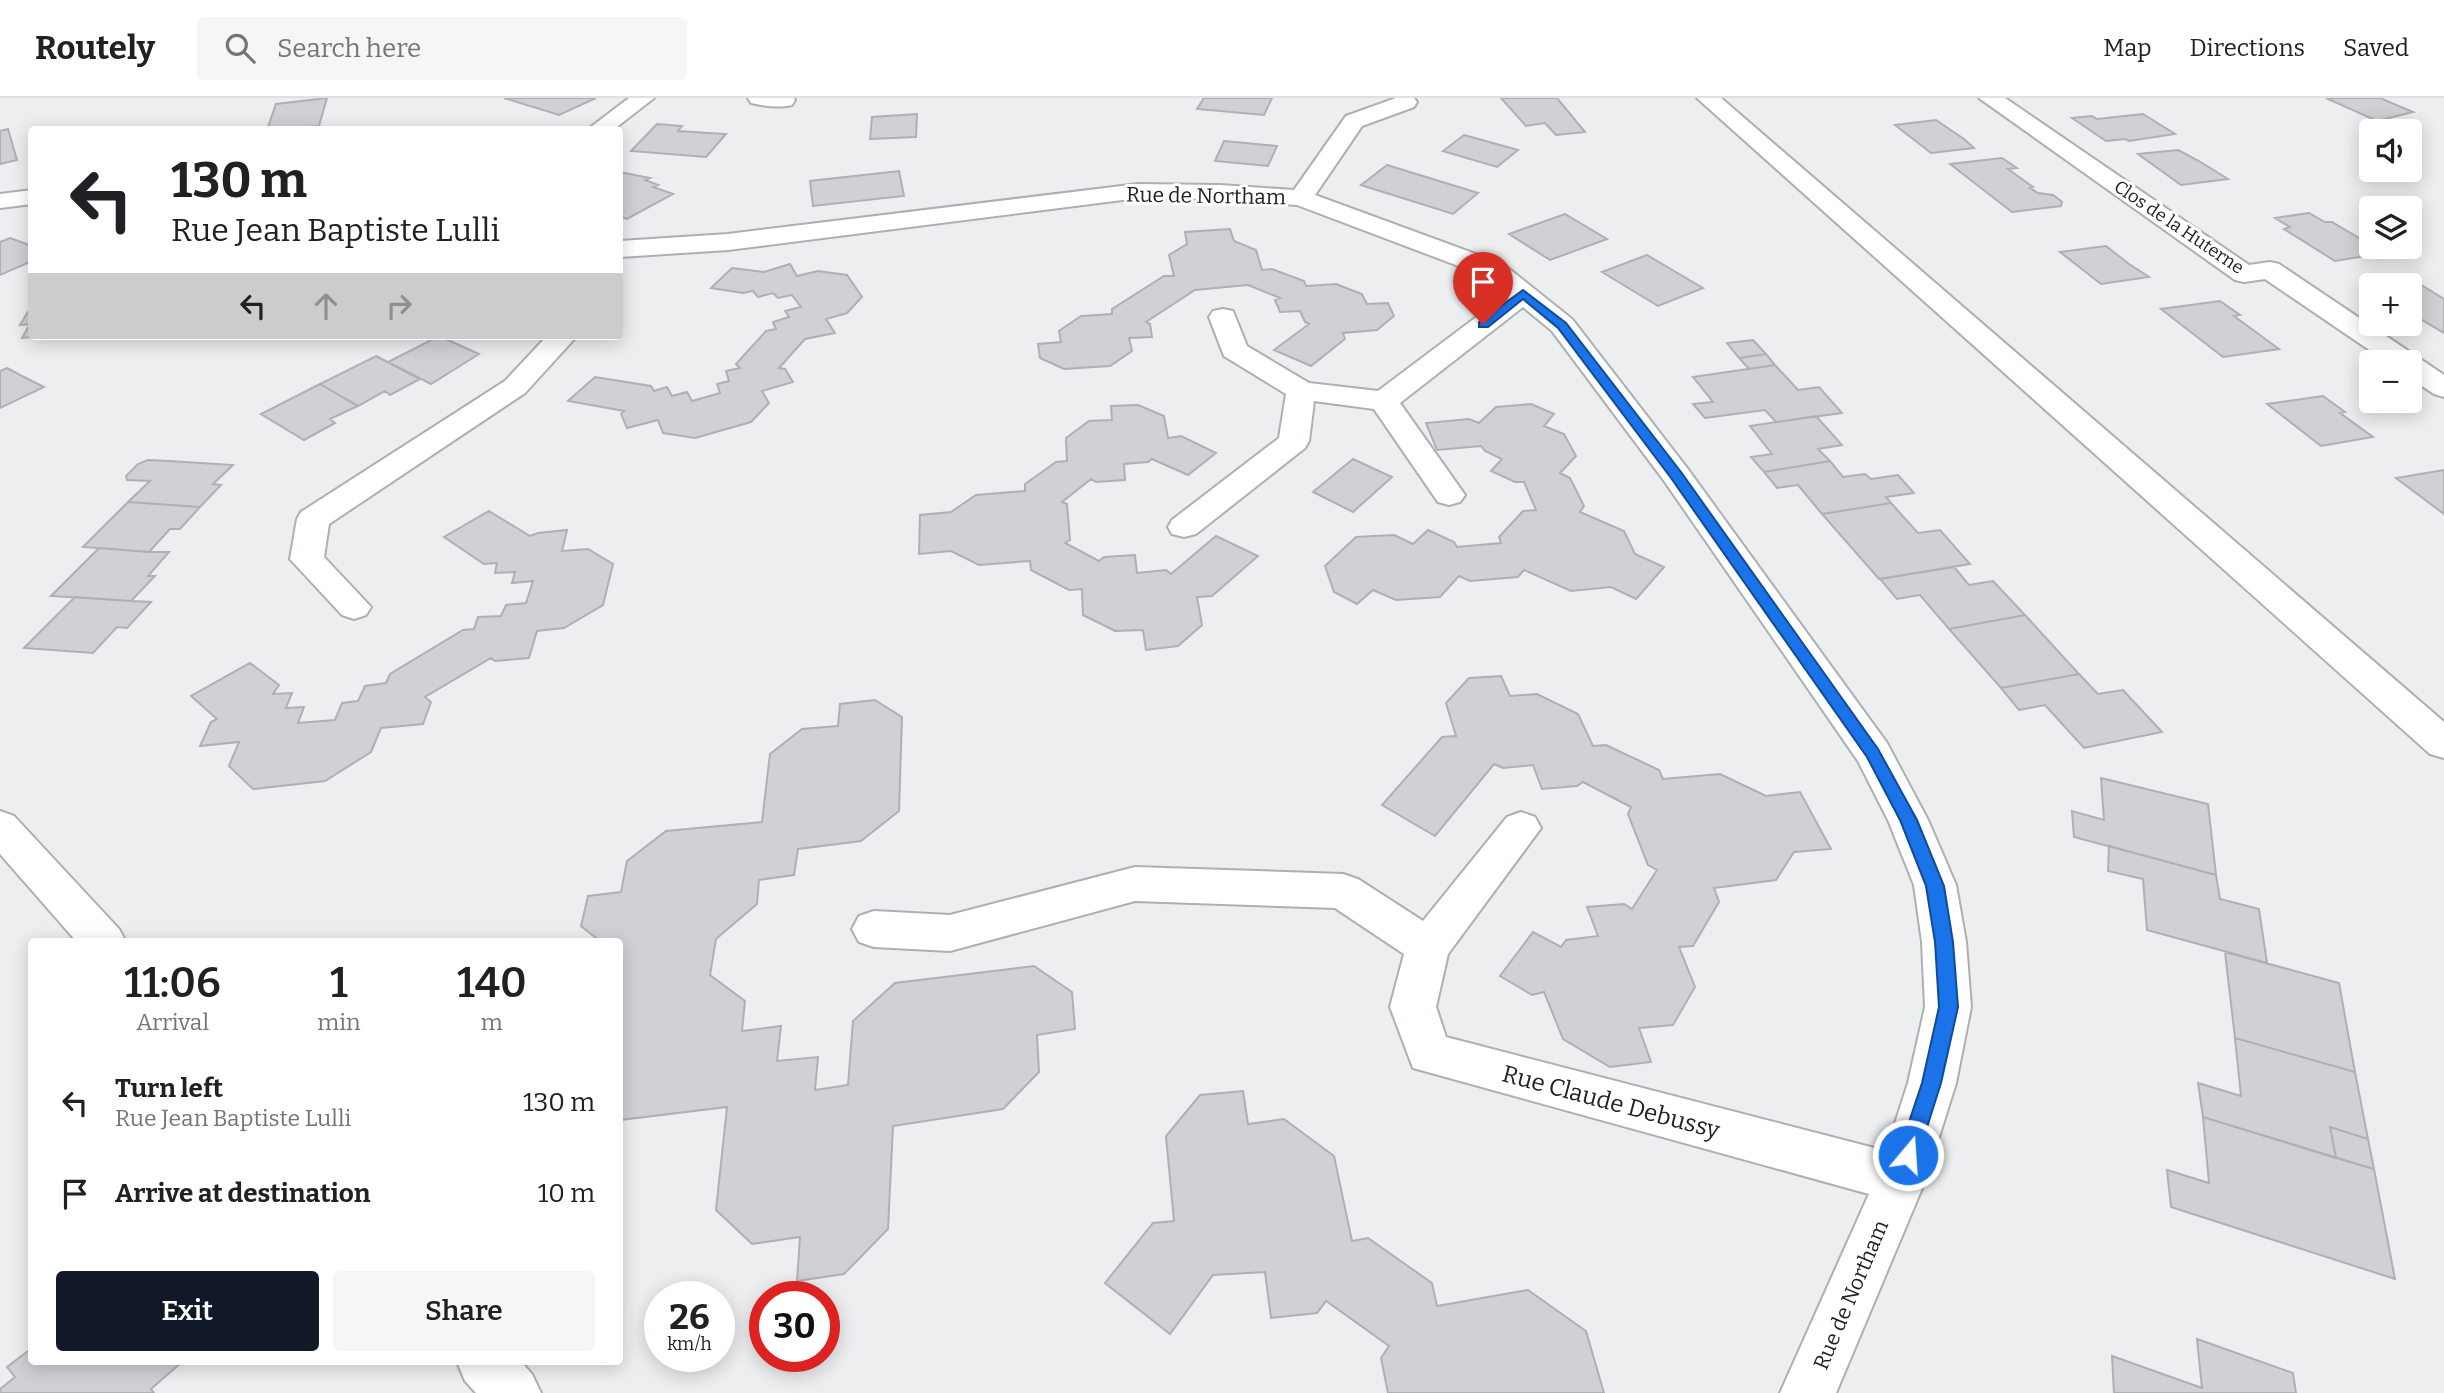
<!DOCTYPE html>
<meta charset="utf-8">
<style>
:root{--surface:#fff;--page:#f6f6f6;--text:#202124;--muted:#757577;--line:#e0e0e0;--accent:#111827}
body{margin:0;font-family:Bitter,serif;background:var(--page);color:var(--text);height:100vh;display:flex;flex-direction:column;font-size:26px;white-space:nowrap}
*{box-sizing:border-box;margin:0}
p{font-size:23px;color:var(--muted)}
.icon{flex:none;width:38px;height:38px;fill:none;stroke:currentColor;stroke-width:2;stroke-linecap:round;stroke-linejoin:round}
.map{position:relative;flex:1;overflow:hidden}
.sheet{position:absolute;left:28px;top:840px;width:595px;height:427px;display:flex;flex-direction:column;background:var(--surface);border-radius:7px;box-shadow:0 4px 18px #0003}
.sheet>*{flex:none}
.top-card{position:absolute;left:28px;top:28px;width:595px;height:214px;border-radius:7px;box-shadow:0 4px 18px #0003;background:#fff;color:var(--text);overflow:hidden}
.controls{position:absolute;left:2359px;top:21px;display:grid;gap:14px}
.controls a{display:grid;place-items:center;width:63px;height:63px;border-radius:7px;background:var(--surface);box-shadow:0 4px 18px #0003;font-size:35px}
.speed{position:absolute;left:644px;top:1183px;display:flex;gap:14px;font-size:35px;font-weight:700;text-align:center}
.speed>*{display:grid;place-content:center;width:91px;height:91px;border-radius:50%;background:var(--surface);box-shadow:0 4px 18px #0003;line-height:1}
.speed small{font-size:18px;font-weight:400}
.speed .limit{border:10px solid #d22;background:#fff;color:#111}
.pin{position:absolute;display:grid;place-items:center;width:60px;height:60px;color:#fff;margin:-72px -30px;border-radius:50% 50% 50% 0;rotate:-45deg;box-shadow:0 0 7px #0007}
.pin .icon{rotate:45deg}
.me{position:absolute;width:77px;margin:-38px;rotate:18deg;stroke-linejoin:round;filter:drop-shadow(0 0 5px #0008)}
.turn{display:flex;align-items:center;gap:24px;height:147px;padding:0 28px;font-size:32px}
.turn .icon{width:91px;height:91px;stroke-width:2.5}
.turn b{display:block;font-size:49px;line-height:60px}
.lanes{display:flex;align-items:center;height:66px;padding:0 28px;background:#0003;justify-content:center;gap:35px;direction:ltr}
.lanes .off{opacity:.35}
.eta{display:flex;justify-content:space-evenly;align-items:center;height:119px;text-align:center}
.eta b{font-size:42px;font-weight:600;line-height:49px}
.cta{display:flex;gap:14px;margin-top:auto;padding:14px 28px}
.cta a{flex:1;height:80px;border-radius:7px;background:var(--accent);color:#fff;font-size:28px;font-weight:600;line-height:80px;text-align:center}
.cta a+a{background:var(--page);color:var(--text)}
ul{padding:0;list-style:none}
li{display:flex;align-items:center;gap:21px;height:91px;padding:0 28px}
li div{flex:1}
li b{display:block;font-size:26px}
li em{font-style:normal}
header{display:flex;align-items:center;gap:42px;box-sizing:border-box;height:98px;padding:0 35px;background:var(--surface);border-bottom:2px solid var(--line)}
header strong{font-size:33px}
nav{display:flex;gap:38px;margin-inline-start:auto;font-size:24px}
.search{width:490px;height:63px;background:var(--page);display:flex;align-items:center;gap:18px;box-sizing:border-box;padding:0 24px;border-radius:7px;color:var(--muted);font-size:26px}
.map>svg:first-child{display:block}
</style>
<header>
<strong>Routely</strong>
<div class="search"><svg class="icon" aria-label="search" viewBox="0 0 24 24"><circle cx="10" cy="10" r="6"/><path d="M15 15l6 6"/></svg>Search here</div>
<nav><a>Map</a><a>Directions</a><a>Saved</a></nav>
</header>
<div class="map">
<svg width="2444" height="1295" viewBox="0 0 2444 1295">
<rect width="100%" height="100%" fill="#eceef0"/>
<path fill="#cfd1d4" stroke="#aeb0b3" stroke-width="2" d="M327 0 319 28 267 32 276 6Z
M504 0H596L559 17Z
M1204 0H1272L1264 17 1197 11Z
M1501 0H1557L1585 34 1556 37 1545 25 1526 28Z
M2326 0H2380L2413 14 2377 23Z
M917 16 916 39 870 41 872 19Z
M2143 16 2175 36 2129 43 2125 41 2106 43 2072 20 2092 18 2097 21Z
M1936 22 1964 41 1974 50 1931 55 1895 27Z
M657 26 682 28 678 33 726 36 706 59 631 53Z
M8 31 17 62 0 66V33Z
M1464 37 1518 52 1497 69 1443 53Z
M1224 43 1277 48 1268 68 1215 63Z
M2178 52 2199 63 2228 81 2181 87 2138 56Z
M2002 60 2017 70 2008 71 2033 89 2030 90 2038 95 2053 97 2062 104 2061 108 2012 114 1950 66Z
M1387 67 1478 95 1453 116 1361 87Z
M899 73 904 98 813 108 810 83Z
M620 74 650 80 645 82 658 87 653 89 673 96 627 121 620 119Z
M2309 115 2325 124H2332L2384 155 2335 163 2284 131 2290 129 2275 120Z
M1565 116 1607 141 1550 162 1509 136Z
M1230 131 1234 143 1256 152 1262 172 1272 171 1304 183 1306 188 1336 186 1362 196 1367 206 1388 205 1394 218 1377 232 1343 235 1345 241 1311 268 1274 252 1309 226 1305 224 1300 213 1280 214 1275 202 1280 200 1248 187 1195 192 1146 224 1150 226 1152 239 1129 240 1132 253 1110 268 1064 271 1040 260 1038 246 1061 244 1059 233 1081 218 1112 216V211L1164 178H1174L1169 157 1187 146 1185 134Z
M10 140 32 148V163L0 177V144Z
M2106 148 2129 166 2149 179 2101 186 2060 154Z
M1647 157 1703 190 1658 208 1602 174Z
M790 166 797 178 818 173 847 177 862 199 847 215 826 221 835 235 805 241 779 270 785 271 793 284 762 293 769 305 751 324 695 340 663 335 658 322 627 330 621 316 624 313 568 303 595 279 651 288 654 293 667 289 672 298 687 294 692 303 720 295 717 286 729 283 726 273 740 270 736 266 766 233 776 231 773 224 789 219 785 213 801 209 792 197 778 200 773 195 758 199 753 193 743 195 711 190 732 170 764 174Z
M2413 182 2444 201V235L2410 215V187H2377Z
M2220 203 2240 217 2234 218 2279 251 2223 259 2161 211Z
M32 207V238H40L22 240 30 226 20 227Z
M439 238 479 256 431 286 388 264Z
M1753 242 1766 256 1739 260 1727 245Z
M1766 256 1775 267 1749 271 1739 260Z
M376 258 420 281 390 297 385 293 358 308 320 286Z
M1775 267 1798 292 1819 289 1842 315 1776 324 1765 312 1705 320 1693 306 1713 304 1693 279Z
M7 270 20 277 44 289 0 310V273Z
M320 286 358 308 330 321 335 325 304 342 261 316Z
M2323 298 2345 314 2340 315 2373 339 2321 348 2267 306Z
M1531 306 1554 316 1544 328 1564 336 1576 358 1560 375 1570 380 1584 408 1580 414 1624 433 1635 456 1664 469 1636 501 1611 489 1571 493 1524 472 1518 479 1470 483 1459 478 1440 499 1396 502 1373 492 1357 506 1334 494 1325 468 1356 439 1394 437 1413 446 1428 432 1454 444 1457 449 1501 445 1499 439 1523 413 1536 412 1524 384H1515L1491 373 1502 361 1485 353 1481 348 1437 352 1426 325 1469 321 1479 325 1496 309Z
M1138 307 1164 318 1168 340 1181 338 1216 355 1188 377 1152 361 1148 364 1124 366 1125 382 1096 384 1091 381 1062 404 1067 406 1070 442 1065 445 1099 463 1104 459 1135 457 1137 475 1166 472 1171 476 1216 438 1258 458 1212 498 1197 499 1202 527 1178 548 1146 552 1143 532 1115 533 1083 517 1082 491 1069 492 1031 472 1030 463 979 467 951 453 919 456 920 417 951 414 976 397 1025 393V386L1056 364 1067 363 1066 340 1089 323 1112 322 1111 308Z
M1816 318 1842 347 1818 351 1830 363 1764 374 1751 359 1772 356 1750 328Z
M1353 361 1392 379 1353 414 1313 394Z
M148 362 169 363 233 367 213 386 221 387 200 409 128 404 150 383 127 382 126 378 138 366Z
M1830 363 1843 379 1865 376 1871 381 1898 377 1914 395 1886 399 1891 405 1822 416 1798 387 1777 390 1764 374Z
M2444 372V416L2396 380Z
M128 404 200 409 180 431H170L149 454 83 449Z
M1891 405 1918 435 1940 432 1970 466 1879 481 1822 416Z
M489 413 530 438 538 435 567 432 562 453 588 451 613 466 603 507 564 530 537 533 529 560 495 563 491 560 425 599 431 604 423 626 381 630 371 654 325 683 253 691 229 668 239 644 200 648 211 624 217 621 191 598 250 565 279 587 273 596 292 595 286 610 304 609 298 625 335 622 342 605 358 603 365 588 386 585 390 576 463 532 474 531 478 519 501 518 506 507 526 505 533 483 512 485 515 474 495 475 497 465 484 466 444 439Z
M99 450 149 454H169L148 478H155L131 503 51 498Z
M1954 469 1969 487 1993 483 2025 517 1949 531 1920 497 1897 501 1880 481Z
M75 499 131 503 151 504 127 530 117 529 93 555 24 550Z
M2025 517 2079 576 2001 590 1949 531Z
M2079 576 2098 596 2123 592 2162 634 2084 650 2045 607 2019 612 2001 590Z
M1501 578 1510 598 1537 596 1578 616 1593 648 1606 647 1659 672 1663 681 1720 676 1766 698 1800 694 1831 751 1794 754 1776 782 1714 790 1719 804 1693 848 1679 849 1695 889 1673 927 1639 930 1651 964 1610 969 1563 941 1544 894 1532 897 1500 878 1533 834 1561 849 1566 842 1598 838 1587 809 1624 806 1632 811 1657 772 1648 767 1628 716 1631 709 1583 684 1577 688 1542 691 1533 667 1503 670 1494 666 1435 738 1382 707 1442 639 1456 638 1446 605 1469 580Z
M875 602 902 619 899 713 861 743 798 751 794 777 759 782 757 806 716 841 710 877 745 903 742 933 781 928 777 963 818 959 815 992 848 987 853 923 895 885 1034 868 1072 894 1075 931 1037 937 1039 974 1003 1011 893 1028 888 1131 844 1176 797 1183 800 1139 752 1146 716 1112 727 1009 620 1022V844H601L581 828 588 798 621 794 627 763 666 733 762 724 770 656 802 631 838 628 840 606Z
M2101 680 2208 706 2216 777 2074 739 2072 713 2104 722Z
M2109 748 2216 777 2220 801 2259 811 2267 865 2147 832 2143 781 2108 773Z
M2225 854 2339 885 2355 974 2235 940Z
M2235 940 2355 974 2368 1041 2330 1029 2336 1060 2203 1019 2198 985 2241 998Z
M1243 993 1248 1026 1284 1021 1334 1058 1352 1143 1368 1140 1432 1185 1437 1208 1528 1192 1586 1233 1604 1295H1388L1381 1260 1389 1248 1326 1203 1317 1215 1271 1220 1265 1174 1213 1177 1170 1236 1105 1185 1153 1125 1174 1123 1166 1038 1200 997Z
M2203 1019 2374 1071 2395 1181 2171 1109 2167 1072 2209 1085Z
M2330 1029 2368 1041 2374 1071 2336 1060Z
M2197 1241 2293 1275 2296 1295H2114L2112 1258 2202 1290Z
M32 1250V1264H182L151 1291 154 1295H0V1291L15 1279 7 1269Z"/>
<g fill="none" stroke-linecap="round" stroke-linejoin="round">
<defs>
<path id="minor" d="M629 0H654L613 32H587Z
M748 0H794L795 2 792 7C779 10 764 8 751 5Z
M1396 0H1414L1417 4 1414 9 1362 28 1315 97 1503 166 1572 221 1687 370 1887 645 1928 722 1956 787 1966 844 1971 909 1956 985 1926 1081 1836 1295H1780L1869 1096 1413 970 1390 909 1404 856 1335 810 1135 803 950 853 874 849 859 844 852 831 859 818 874 813 950 817 1135 769 1343 776 1358 781 1423 823 1507 719 1521 714 1535 719 1541 730 1448 856 1436 909 1446 939 1886 1053 1908 985 1925 909 1922 844 1914 787 1888 722 1858 663 1665 384 1552 233 1523 209 1400 305 1465 397 1460 404 1449 407 1438 404 1374 311 1314 303 1309 343 1305 350 1196 436 1184 439 1172 436 1168 429 1172 422 1279 340 1286 296 1224 258 1209 219 1213 213 1223 211 1233 213 1247 248 1309 285 1378 293 1507 196 1485 178 1297 107 1220 101 1138 100 728 152 620 159V143L728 136 1138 86 1220 87 1294 92 1346 18Z
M1697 0H1721L2444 624V660L2430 656Z
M1979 0H2005L2249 167 2270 164 2279 166 2444 277V299L2434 296 2410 280V264H2387L2265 181 2244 184 2235 182Z
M32 92V106L0 110V96Z
M547 238H577L525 295 329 426 324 459 371 509 366 517 354 521 342 517 290 461 297 421 301 414 505 283Z
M0 713 14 718 119 831 126 844H77L0 756Z
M457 1264H521L532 1276 541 1295H476L465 1283Z"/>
</defs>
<use href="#minor" stroke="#adb0b2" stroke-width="4"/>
<use href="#minor" fill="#fff" fill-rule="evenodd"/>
</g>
<path fill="#1a73e8" stroke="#114b97" stroke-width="2" d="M1523 192 1566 225 1681 374 1878 651 1917 722 1944 788 1953 844 1958 909 1941 985 1916 1064 1908 1066 1901 1064 1898 1057 1922 985 1939 909 1935 844 1926 788 1900 722 1867 659 1671 380 1558 230 1523 201 1488 229H1479V224Z"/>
<g text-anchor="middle" stroke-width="6" stroke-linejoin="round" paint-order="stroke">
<g font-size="18" fill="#202122" stroke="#fff">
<text transform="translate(2179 129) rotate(34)" y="6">Clos de la Huterne</text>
</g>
<g font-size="21" fill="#202122" stroke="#fff">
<text transform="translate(1206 98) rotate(1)" y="7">Rue de Northam</text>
<text transform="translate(1851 1197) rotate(-67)" y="7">Rue de Northam</text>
</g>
<g font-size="24" fill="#202122" stroke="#fff">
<text transform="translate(1611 1004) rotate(15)" y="8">Rue Claude Debussy</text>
</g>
</g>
</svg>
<div class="controls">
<a><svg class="icon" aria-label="sound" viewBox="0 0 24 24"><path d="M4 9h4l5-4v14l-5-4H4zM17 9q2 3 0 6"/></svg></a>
<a><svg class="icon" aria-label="layers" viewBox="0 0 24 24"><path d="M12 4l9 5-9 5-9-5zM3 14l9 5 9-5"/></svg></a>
<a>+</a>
<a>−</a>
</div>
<div class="speed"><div>26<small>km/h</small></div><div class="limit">30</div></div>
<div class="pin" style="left:1483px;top:226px;background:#d93025"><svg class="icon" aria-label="arrive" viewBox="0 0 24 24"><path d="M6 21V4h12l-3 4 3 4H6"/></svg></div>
<svg class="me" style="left:1908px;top:1057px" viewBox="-20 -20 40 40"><circle r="17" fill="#1a73e8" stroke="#fff" stroke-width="3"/><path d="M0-11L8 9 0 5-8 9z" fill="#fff"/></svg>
<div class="top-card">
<div class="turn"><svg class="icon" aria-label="left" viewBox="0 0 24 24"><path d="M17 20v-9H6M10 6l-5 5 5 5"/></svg><div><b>130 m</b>Rue Jean Baptiste Lulli</div></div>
<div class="lanes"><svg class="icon" aria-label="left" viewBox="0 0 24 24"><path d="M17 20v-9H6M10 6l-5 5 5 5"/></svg><svg class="icon off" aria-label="ahead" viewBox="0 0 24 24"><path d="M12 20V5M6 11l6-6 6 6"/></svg><svg class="icon off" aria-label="right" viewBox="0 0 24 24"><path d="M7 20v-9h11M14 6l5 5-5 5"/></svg></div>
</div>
<section class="sheet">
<div class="eta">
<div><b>11:06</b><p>Arrival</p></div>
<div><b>1</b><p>min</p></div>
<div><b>140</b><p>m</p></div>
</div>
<ul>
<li><svg class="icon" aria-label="left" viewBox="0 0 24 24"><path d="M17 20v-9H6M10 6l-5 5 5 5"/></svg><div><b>Turn left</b><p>Rue Jean Baptiste Lulli</p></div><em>130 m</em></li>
<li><svg class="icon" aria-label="arrive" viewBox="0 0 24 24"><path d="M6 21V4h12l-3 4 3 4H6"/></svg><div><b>Arrive at destination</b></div><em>10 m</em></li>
</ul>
<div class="cta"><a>Exit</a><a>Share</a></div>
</section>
</div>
